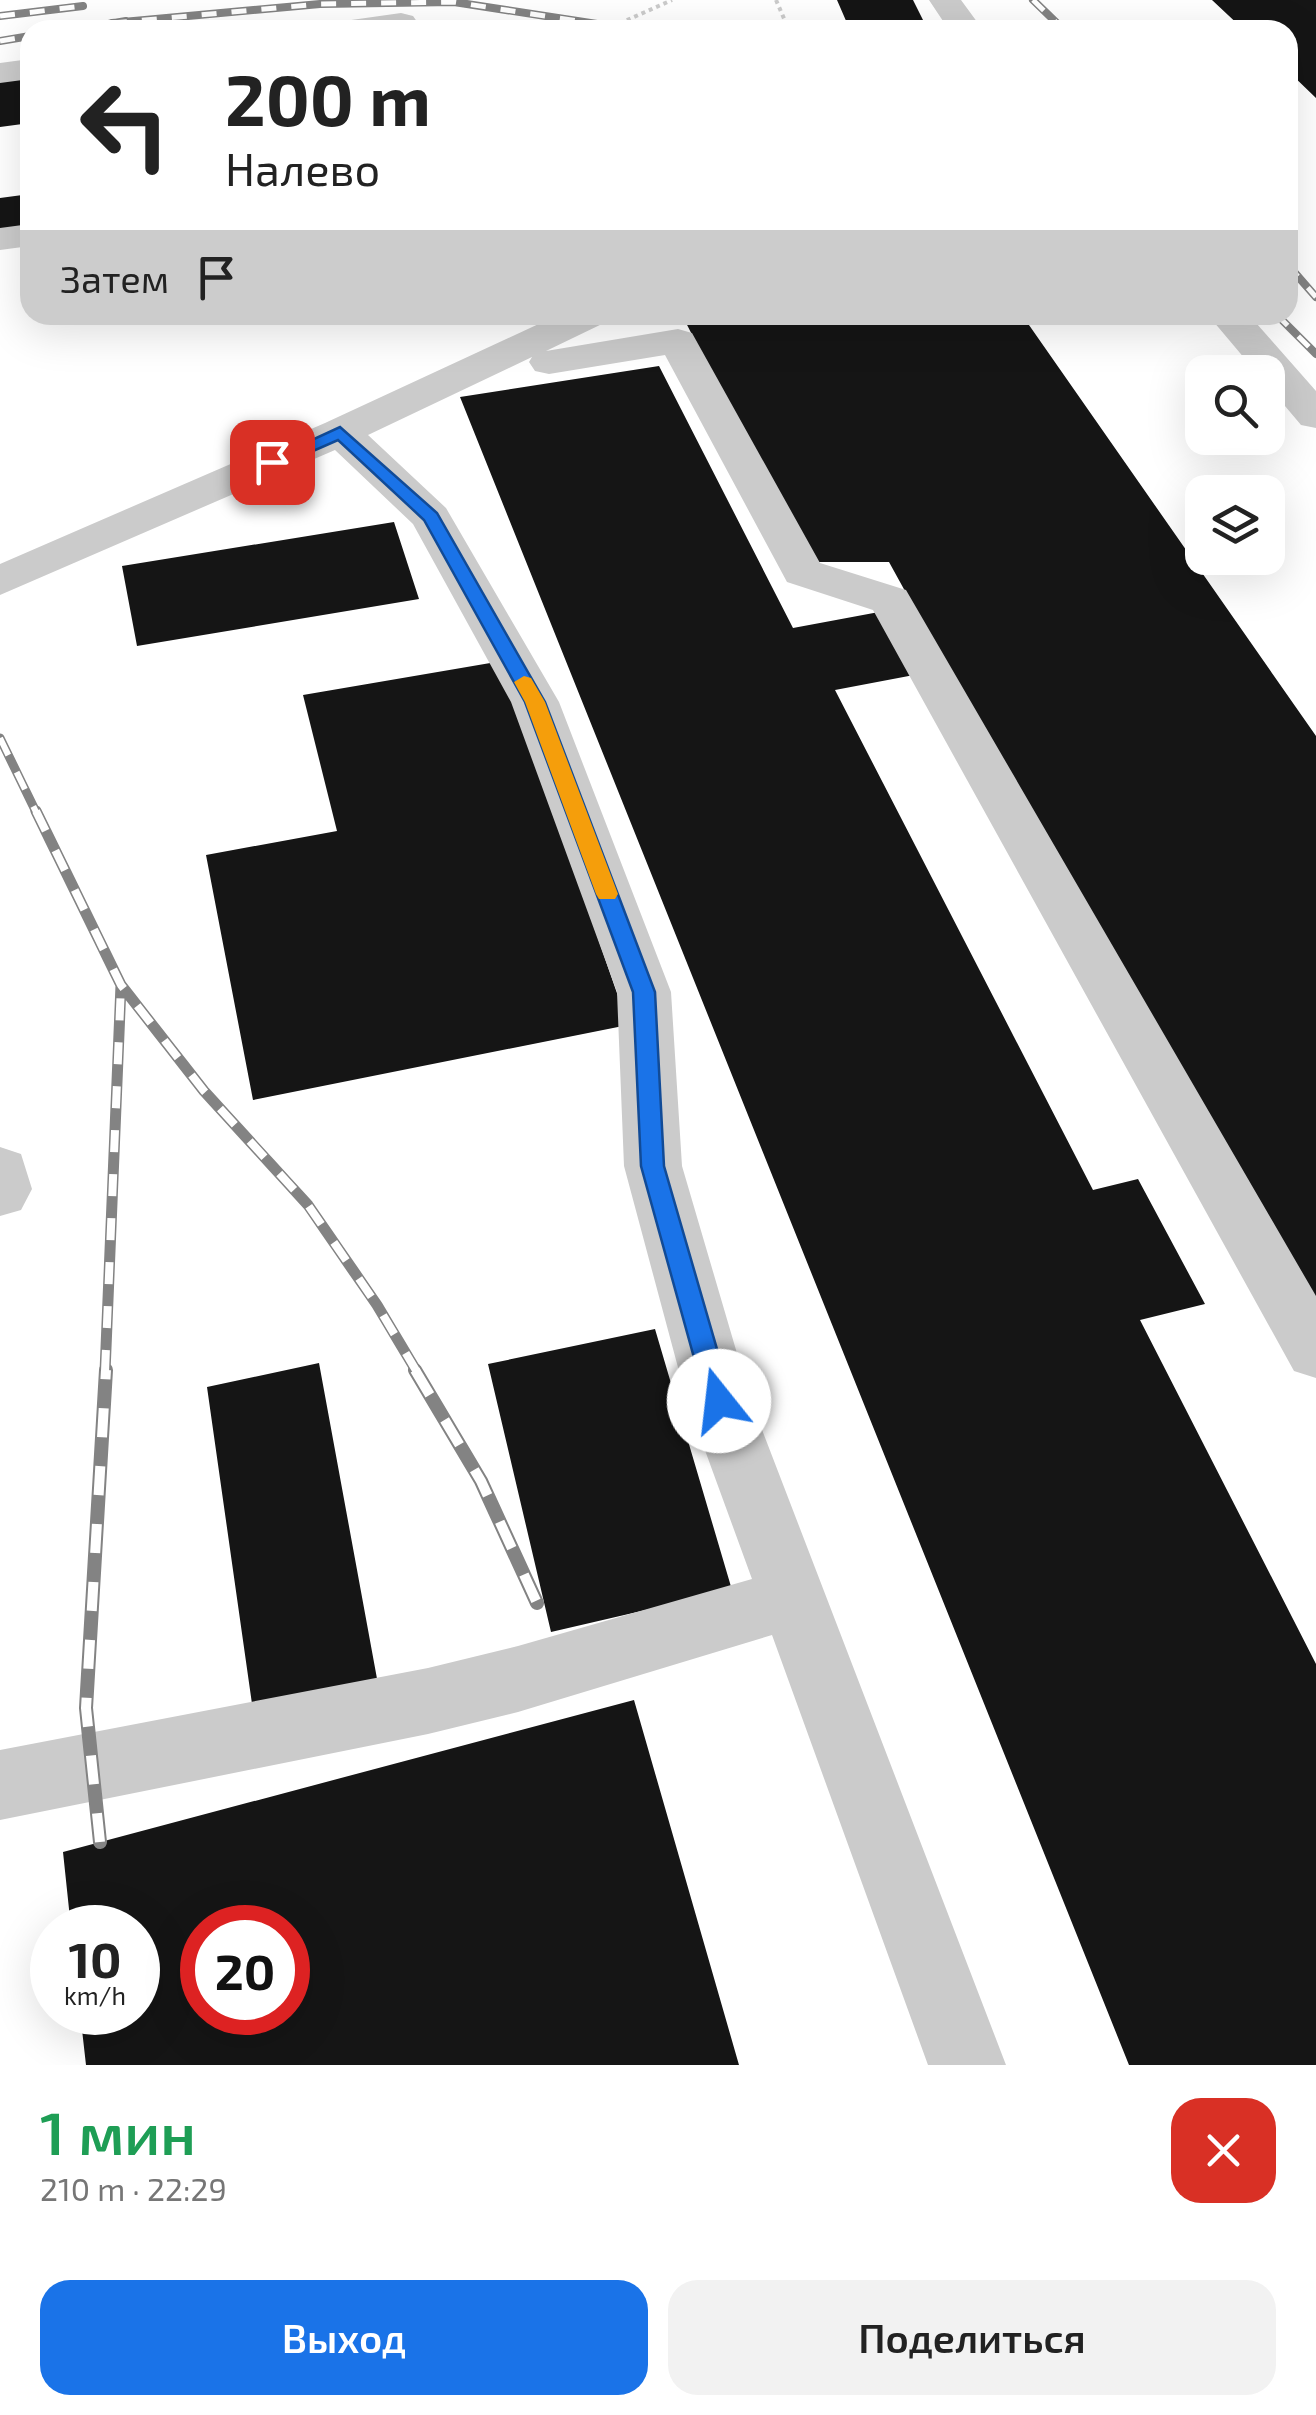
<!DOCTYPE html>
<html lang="ru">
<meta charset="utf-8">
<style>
:root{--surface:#fff;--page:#f2f2f2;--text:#222;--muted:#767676;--accent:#1a73e8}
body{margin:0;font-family:"Exo 2",sans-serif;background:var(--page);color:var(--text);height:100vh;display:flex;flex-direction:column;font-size:38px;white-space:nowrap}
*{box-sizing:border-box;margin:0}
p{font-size:32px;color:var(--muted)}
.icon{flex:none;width:55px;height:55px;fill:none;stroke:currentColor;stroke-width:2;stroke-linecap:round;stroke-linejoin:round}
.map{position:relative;height:2065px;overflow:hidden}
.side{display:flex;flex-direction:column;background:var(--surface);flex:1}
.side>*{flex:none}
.banner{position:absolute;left:20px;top:20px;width:1278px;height:305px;border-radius:30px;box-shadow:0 10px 40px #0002;background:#fff;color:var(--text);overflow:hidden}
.tools{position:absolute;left:1185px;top:355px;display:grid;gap:20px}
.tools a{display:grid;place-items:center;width:100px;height:100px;border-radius:20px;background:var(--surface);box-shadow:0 10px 40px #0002;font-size:50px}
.speed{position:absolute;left:30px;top:1905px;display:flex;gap:20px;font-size:50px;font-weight:700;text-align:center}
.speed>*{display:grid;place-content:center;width:130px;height:130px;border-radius:50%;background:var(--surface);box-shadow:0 10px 40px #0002;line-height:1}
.speed small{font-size:25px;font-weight:400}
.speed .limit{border:15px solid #d22;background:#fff;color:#111}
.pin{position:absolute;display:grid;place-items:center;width:85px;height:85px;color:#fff;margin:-42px;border-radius:20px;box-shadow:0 5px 15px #0006}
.me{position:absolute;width:110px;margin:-55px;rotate:344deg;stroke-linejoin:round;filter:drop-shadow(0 0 8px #0008)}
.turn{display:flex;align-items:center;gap:35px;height:210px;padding:0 40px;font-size:45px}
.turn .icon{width:130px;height:130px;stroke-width:2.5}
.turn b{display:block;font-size:70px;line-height:85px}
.then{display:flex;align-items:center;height:95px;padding:0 40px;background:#0003;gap:20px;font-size:38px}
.round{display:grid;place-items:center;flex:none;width:105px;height:105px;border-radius:30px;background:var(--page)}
.overview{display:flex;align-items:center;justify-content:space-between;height:170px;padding:0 40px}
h1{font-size:60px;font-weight:600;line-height:75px;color:#1e9e55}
.action{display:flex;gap:20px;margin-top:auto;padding:20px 40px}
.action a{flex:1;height:115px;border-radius:30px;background:var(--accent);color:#fff;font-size:40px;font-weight:600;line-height:115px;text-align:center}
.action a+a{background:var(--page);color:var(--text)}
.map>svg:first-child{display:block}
</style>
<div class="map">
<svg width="1316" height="2065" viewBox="0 0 1316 2065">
<rect width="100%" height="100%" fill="#fff"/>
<path fill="#151515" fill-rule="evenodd" d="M837 0H913L928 30H850Z
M1212 0H1316V98L1288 71V30H1244Z
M30 78V123L0 127V82Z
M30 194V229L0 233V198Z
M682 315H1022L1316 736V1337L889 562H808Z
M659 366 793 628 879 612 914 675 835 690 1093 1190 1138 1179 1205 1304 1140 1320 1316 1664V2065H1129L460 397Z
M394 522 419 599 137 646 122 566Z
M502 661 628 1025 253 1100 206 855 337 831 303 695Z
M655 1329 732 1590 551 1632 488 1364Z
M319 1363 380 1695 255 1725 207 1387Z
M634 1700 739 2065H86L80 2012H138V1928H71L63 1852ZM202 1928H288V2012H202Z"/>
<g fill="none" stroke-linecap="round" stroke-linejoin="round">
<path stroke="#cbcbcb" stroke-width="4" stroke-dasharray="4 4" stroke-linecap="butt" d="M776 0 789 30
M605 30 672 0"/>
<path fill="#cbcbcb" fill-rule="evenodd" d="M929 0H961L983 30H949Z
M401 13 413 16 418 23 413 30H325L330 23Z
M30 59V79L0 83V63Z
M30 224V246L0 250V228Z
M558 315H610L604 323 546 351 678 329 692 333 820 563 906 590 1316 1296V1378L1294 1371 873 610 787 582 665 355 549 374 535 371 529 362 532 357 368 435 446 508 559 702 671 992 682 1166 751 1401 1006 2065H928L772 1635 518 1712 428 1734 0 1820V1750L428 1668 518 1646 752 1579 687 1401 624 1166 617 992 511 702 413 524 335 450 0 595V564L325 423Z
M1208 315H1249L1316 391V428L1301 425 1268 386V372H1256Z
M0 1147 21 1154 32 1189 21 1210 0 1216Z"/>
<defs>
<path id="rail-far3" d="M1033 0 1064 30
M0 16 83 6
M112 23 320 4 454 2 636 30
M73 30 126 21
M0 41 30 36
M1288 265 1316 297
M1277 315 1316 354"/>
<path id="rail-far2" d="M0 738 37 814"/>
<path id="rail-far1" d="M36 811 121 985 204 1091 308 1205 377 1305 417 1372
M105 1372 121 985"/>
<path id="rail" d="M415 1370 481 1481 537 1603
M100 1842 86 1708 106 1370"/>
</defs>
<use href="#rail-far3" stroke="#838383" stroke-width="8"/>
<use href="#rail-far2" stroke="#838383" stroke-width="9"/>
<use href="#rail-far1" stroke="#838383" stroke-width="11"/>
<use href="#rail" stroke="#838383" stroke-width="14"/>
<use href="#rail-far3" stroke="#fff" stroke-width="5" stroke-dasharray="15" stroke-linecap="butt"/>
<use href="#rail-far2" stroke="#fff" stroke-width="6" stroke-dasharray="19" stroke-linecap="butt"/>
<use href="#rail-far1" stroke="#fff" stroke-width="8" stroke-dasharray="22" stroke-linecap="butt"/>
<use href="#rail" stroke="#fff" stroke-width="10" stroke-dasharray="29" stroke-linecap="butt"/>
</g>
<path fill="#1a73e8" stroke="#114b97" stroke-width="2.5" d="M340 427 437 513 545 702 655 992 664 1166 732 1401 728 1409 719 1412 710 1409 706 1401 641 1166 633 992 525 702 424 520 338 440 279 466H266L264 462Z"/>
<path fill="#f59e0b" d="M524 676 531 678 545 702 618 894 615 899H599L596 894 525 702 514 682Z"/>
</svg>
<div class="tools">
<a><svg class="icon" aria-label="search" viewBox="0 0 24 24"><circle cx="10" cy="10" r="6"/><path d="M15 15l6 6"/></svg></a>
<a><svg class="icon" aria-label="layers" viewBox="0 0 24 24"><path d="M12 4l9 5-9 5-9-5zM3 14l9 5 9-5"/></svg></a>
</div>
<div class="speed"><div>10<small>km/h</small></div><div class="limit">20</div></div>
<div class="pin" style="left:272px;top:462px;background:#d93025"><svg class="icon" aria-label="arrive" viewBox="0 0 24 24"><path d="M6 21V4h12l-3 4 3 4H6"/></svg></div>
<svg class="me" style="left:719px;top:1401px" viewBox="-20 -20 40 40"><circle r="19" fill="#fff"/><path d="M0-13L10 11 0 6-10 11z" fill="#1a73e8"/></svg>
<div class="banner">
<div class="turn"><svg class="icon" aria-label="left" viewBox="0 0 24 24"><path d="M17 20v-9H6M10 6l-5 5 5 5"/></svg><div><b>200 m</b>Налево</div></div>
<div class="then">Затем<svg class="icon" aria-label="arrive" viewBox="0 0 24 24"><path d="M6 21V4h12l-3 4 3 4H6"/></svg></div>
</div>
</div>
<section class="side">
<div class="overview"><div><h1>1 мин</h1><p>210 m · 22:29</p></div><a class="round" style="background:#d93025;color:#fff"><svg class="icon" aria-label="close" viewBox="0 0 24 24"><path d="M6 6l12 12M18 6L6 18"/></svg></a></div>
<div class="action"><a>Выход</a><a>Поделиться</a></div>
</section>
